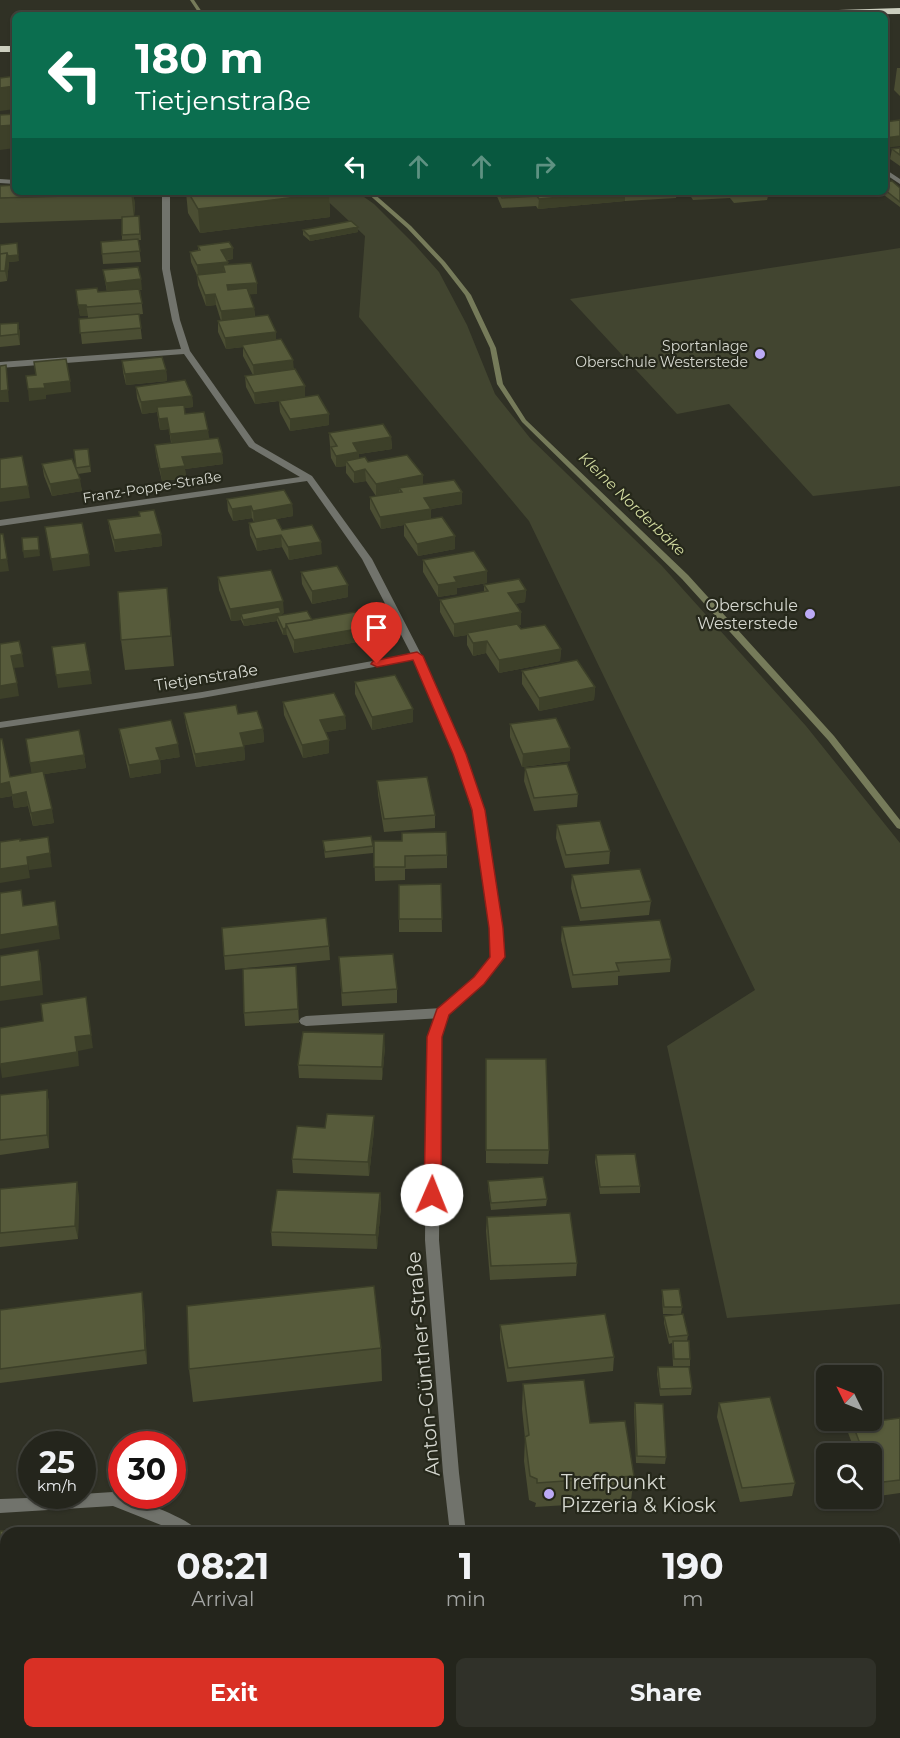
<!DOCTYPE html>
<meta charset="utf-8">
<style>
:root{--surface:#24251c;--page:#303129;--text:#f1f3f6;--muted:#a3a5a3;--line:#41423b;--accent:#d93025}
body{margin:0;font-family:Montserrat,sans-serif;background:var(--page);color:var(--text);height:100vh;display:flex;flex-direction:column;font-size:22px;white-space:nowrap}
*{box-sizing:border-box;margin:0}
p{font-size:20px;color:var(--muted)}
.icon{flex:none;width:33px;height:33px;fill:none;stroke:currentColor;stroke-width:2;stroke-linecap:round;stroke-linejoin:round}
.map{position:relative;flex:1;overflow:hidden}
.details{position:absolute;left:0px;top:1527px;width:900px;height:212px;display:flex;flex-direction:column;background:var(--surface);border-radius:18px 18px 0 0;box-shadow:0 2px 4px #0004,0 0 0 2px var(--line)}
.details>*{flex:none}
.banner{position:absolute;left:12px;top:12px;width:876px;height:183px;border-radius:9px;box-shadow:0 2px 4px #0004,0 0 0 2px var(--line);background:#0b6e4f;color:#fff;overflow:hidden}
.needle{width:39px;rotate:313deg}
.buttons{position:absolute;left:816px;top:1365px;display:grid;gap:12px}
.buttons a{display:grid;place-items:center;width:66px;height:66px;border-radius:9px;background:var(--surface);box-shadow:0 2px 4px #0004,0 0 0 2px var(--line);font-size:30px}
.speed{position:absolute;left:18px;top:1431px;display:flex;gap:12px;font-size:30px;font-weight:700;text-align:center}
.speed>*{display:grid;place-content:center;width:78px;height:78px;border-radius:50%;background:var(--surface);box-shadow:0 2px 4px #0004,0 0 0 2px var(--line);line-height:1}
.speed small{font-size:15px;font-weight:400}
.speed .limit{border:9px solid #d22;background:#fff;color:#111}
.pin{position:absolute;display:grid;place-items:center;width:51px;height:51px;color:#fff;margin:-62px -26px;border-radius:50% 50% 50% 0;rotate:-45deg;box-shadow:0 0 6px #0007}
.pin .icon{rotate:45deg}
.me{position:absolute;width:66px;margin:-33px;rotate:1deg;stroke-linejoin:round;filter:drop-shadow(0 0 4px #0008)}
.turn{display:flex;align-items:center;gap:21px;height:126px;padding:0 24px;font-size:27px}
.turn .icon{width:78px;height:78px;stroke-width:2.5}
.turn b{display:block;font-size:42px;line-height:51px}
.lanes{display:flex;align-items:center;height:57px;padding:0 24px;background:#0003;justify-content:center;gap:30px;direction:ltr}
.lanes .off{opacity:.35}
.eta{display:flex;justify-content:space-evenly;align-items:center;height:102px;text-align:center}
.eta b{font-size:36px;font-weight:700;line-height:42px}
.primary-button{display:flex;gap:12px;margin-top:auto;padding:12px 24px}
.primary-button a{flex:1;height:69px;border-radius:9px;background:var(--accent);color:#fff;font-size:24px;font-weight:700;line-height:69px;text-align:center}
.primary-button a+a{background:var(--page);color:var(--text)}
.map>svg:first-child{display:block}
</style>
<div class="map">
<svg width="900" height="1738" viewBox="0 0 900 1738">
<rect width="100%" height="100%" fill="#303125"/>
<path fill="#424530" d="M318 192H357L374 204 415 245 439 272 467 325 495 394 530 438 662 566 806 726 900 843V1304L727 1318 667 1046 755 990 529 521 359 317 365 236Z
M900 248V486L813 496 729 404 677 414 570 299Z"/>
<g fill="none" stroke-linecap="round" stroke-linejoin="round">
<path fill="#767b5a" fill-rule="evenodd" d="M190 0H194L204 15H200Z
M366 192H372L411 226 445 262 471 295 496 348 503 384 526 420 688 575 834 736 900 820V829L897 828 828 740 682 579 522 422 497 384 490 348 465 295 441 264 407 228Z"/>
<path fill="#71736c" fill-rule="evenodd" d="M885 169 900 179V184L885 174Z
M442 1008 447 1010 449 1013 447 1016 442 1018 306 1026 301 1024 299 1021 301 1018 306 1016Z"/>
<path fill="#71736c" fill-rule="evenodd" d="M0 179 15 180V184L0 183Z
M162 192H170V269L180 320 190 351 255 443 312 476 372 559 422 656 465 754 484 810 502 928 503 957 484 984 448 1015 441 1037 439 1240 459 1473 466 1533H450L443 1473 425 1240 427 1037 437 1010 474 978 491 956 490 928 472 810 453 754 413 660 202 698 0 728V722L202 692 411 654 362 559 307 481 0 526V520L300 477 249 447 184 354 0 368V362L181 349 172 320 162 269Z
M113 1492C130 1498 193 1518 199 1533H175L161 1525 113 1506 0 1513V1499L82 1496V1494Z
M900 1567V1583L894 1584V1568Z
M894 1724 898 1726 900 1738H884L883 1732H894Z
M118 1732H136L135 1738H117Z"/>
<path fill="#cccfbf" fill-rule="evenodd" d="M900 8V14L773 15 777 12Z
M0 46H15V52H0Z"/>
</g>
<path fill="#4b4e33" d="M897 68H900V96L894 90Z
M900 148V166L890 159 892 149Z
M885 182 900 188V207L880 192H885Z
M0 186 133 192 135 205 134 216H139L141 240H138L141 262 103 264 101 242 122 240V219L0 223Z
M186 192H222L224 194 329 193 330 217 200 233 188 213Z
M496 192H677L676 198 625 201 538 209 536 206 502 208 496 194Z
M688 192H827L768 196 767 200 734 203 730 198 693 200Z
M358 227V232L310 241 303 235V230Z
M0 245 19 261 9 262 7 281 0 282Z
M198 246 233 248V259L227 260 228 265 257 283V294H249L254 308 255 317 276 332V340L305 386V397L329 414V425L290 431 280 412 279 401 255 404 246 387 245 376 253 375 243 356V347L226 349 218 332V321H221L216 305 206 306 198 285 197 275 191 262 190 252 198 250Z
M103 270 142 290H140L143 314 94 318 139 314 142 339 82 344 79 319 88 318V316H80L76 290 98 292H107Z
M18 323 20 334V345L0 347V324Z
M122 361 166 370 167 381 126 385 123 372Z
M136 387 192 396 193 407 184 408 185 414 222 453 223 464 185 469 186 478 162 481 156 456 155 445 171 443 169 429 160 430 157 412 142 414 137 398Z
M329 433 391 437 392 449 359 454V458L423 484 462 504 431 509V519L455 536V549L418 556 404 536V525L381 529 370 509V497L399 493V492L376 496 366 481 354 483 346 473V466L336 467 331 458Z
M88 449 91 472 78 474 82 491 52 496 44 476 42 464 76 468Z
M227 499 292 504 293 516 276 519 282 530 322 554 289 560 282 547 257 551 250 535 249 523 254 522 252 518 233 521 228 511Z
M139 512 161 534 162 546 115 552 110 532 108 520 139 516Z
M423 560 487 583 457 588V594L438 597 423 572Z
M301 572 348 597 312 604 302 584Z
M218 577 284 613 281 614 282 615 312 620 363 641 294 653 287 635H283L277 621 244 626 241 620 231 621 219 590Z
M484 585 526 590 525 602 515 604 521 612V625H519L521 629 561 649 560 661 499 673 486 653 473 656 467 645V635L454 637 440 612V600L484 592Z
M170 617 174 666 125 670 121 640Z
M522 671 595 687 594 700 539 711 522 684Z
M355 682 413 722 372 730 355 694Z
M283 702 345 716 346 729 326 732 329 740V753L303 758 284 715Z
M184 713 238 714 263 729 264 742 244 745 245 760 196 767 186 726Z
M510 724 570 761 522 767 510 737Z
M119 729 180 757 160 760 161 773 130 778 121 741Z
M26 739 84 755 86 768 44 774 54 823 33 826 28 806 14 808 12 796 0 798 10 777 32 773Z
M525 768 578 794 577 807 534 811 524 781Z
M377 781 435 815V828L384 832 378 794Z
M557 825 610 851 609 864 565 868 556 838Z
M323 841 373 846V853L325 858Z
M374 841 447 855V868L405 869V880L375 881Z
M572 875 651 901 649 915 580 921 571 888Z
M441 884 442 932H399V885Z
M562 927 671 959 670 972 618 976V985L572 988 561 940Z
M222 928 329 946 330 960 225 970Z
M339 957 397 989V1003L342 1006Z
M296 966 299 1023 245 1026 244 1013Z
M385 1047 382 1080 299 1078 298 1065Z
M486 1059 549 1150 548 1164 486 1163Z
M47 1090 49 1104V1148L0 1155V1095Z
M374 1116V1130L369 1176 293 1173 292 1159 325 1128Z
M596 1155 640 1186V1193L600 1194 595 1162Z
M488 1181 547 1199 546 1206 491 1210 488 1188Z
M0 1189 79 1196 78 1239 0 1247Z
M380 1193 381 1206 377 1249 272 1246 271 1232Z
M487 1217 577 1263 576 1276 490 1280 486 1231Z
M662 1290 682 1307 681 1314 688 1335 687 1341 690 1359V1366H673L672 1343 669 1344 664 1323V1316L680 1314H663L662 1297Z
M144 1306 147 1364 0 1383V1310Z
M500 1325 614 1357 613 1371 507 1382 500 1338Z
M381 1348 382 1381 193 1402 189 1369Z
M658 1367 692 1388 691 1395 660 1396 657 1374Z
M826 1381V1416L819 1395 822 1382Z
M523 1384 590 1423 634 1476 631 1501 535 1507 536 1503 529 1500 524 1461 525 1438 522 1409Z
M635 1403 666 1457 665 1464 636 1463 634 1410Z
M719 1403 795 1483 792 1496 740 1502 717 1417Z
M900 1418V1493L872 1497V1454H856L847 1430 832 1432 828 1420H862L863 1423Z
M0 1531H87V1533H6V1612H0V1614Z
M154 1732H191L190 1738 155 1737Z"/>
<path fill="#3d4029" d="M15 86V109L0 111V88Z
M15 125V148L0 150V126Z
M900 136V146L885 148V138Z
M131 192H133L135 205 134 218Z
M615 192H625V201L538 209 539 199Z
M329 193 330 217 200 233 198 209Z
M358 227V232L310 241 309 236Z
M17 243 19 261 9 262 7 281 5 271 0 262Z
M233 248V259L222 260 221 250Z
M228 262 229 272 223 265 224 273 198 276 197 265Z
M141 279 142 290 107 293 106 283Z
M257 283V294L228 296 227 285Z
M215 294 216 305 206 306 205 295Z
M78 305H86L88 316H80Z
M254 308 255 319 222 322 221 311Z
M18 323 20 334V345L18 334Z
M276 332V343L242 345 243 347 226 349 225 338Z
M293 360 294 371 254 377 253 365Z
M6 365 9 402H0V391Z
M166 370 167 381 126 385 125 374Z
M70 381 71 392 46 395V399L29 401 28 389 44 384Z
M305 386V397L255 404 254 393Z
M192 396 193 407 142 414 141 402Z
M329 414V425L290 431V419Z
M167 418 169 429 160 430 159 419Z
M208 430 210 442 172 445 170 434Z
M391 437 392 449 359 454V464L346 461V466L336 467V456L353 443Z
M222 453 223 464 185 469 186 478 162 481 160 469 182 457Z
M365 469 366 481 354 483V472Z
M423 475V487L399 488V492L376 496V484Z
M80 479 82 491 52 496 50 484Z
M28 486 30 498 0 502V489Z
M462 492V504L431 509V521L404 523V525L381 529 380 517 424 498Z
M292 504 293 516 254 523 253 511Z
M251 506 252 518 233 521 232 509Z
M161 534 162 546 115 552 114 540Z
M281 535 282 547 257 551 256 539Z
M455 536V549L418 556 417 544Z
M38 537 40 556 24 558 23 551Z
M321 542 322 554 289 560 288 547Z
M5 546 9 571 0 572V560Z
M89 554 90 566 53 571 51 559Z
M487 571V583L457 588V594L438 597V585L454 577Z
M348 585V597L312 604V591Z
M526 590 525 602 508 605V593Z
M283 601 284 613 281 614 282 620 277 616V621L244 626 243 620 241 614V620L231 621 230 609Z
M521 612V625L468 634 467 633V635L454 637V624Z
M286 628 287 635H283V629Z
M363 628V641L294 653V640Z
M487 641 486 653 473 656V643Z
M561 649 560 661 499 673V660Z
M22 654 24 667 14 668 11 656Z
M90 671 92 684 58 688 56 675Z
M17 683 19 696 0 699V686Z
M595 687 594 700 539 711V698Z
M413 709V722L372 730V717Z
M345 716 346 729 321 733 320 720Z
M263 729 264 742 241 746 240 733Z
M329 740V753L303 758 302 745Z
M178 744 180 757 160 760 161 773 130 778 129 765 156 748Z
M244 747 245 760 196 767 195 754Z
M570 748V761L522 767 523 754Z
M84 755 86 768 32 776 30 763Z
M9 782 12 796 0 798V784Z
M26 792 28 806 14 808 12 795Z
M52 809 54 823 33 826 31 813Z
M48 837 52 867 29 870 27 857Z
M28 865 30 878 0 883V869Z
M55 901 60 939 0 949V935Z
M38 950 41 964 43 995 0 1001V987Z
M88 1011 93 1048 78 1051 79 1066 2 1078 0 1064 75 1037Z
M384 1034 385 1047 382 1080V1067Z
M47 1090 49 1104V1148L47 1135Z
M374 1116V1130L369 1176 368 1162Z
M77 1182 79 1196 78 1239 75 1226Z
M380 1193 381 1206 377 1249 376 1235Z
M142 1292 144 1306 147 1364 145 1350Z"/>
<path fill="#575b3b" stroke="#3d4029" stroke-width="1.5" d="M15 76V86L0 88V78Z
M15 114V125L0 126V115Z
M900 120V136L885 138V122Z
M900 148V155L892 149Z
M892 181 900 188V202L885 190V182Z
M15 185V192H131V194L0 198V186Z
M188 192H222L224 194 241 192H328L329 193 198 209Z
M499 192H615L539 199 537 196 502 198Z
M139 216 140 234 122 235V217Z
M351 221 358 227 309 236 303 230Z
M138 239 140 251 102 254 101 242Z
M229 242 233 248 221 250 228 262 197 265 190 252 200 250 198 246Z
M17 243 18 255 8 256 7 253 0 254V245Z
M7 253 5 271H0V254Z
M251 263 257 283 227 285 228 290 247 288 254 308 221 311 215 294 205 295 197 275 225 272 223 265Z
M138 267 141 279 106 283 103 270Z
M97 288 98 292 139 289 142 303 87 307 86 305H78L76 290Z
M139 314 141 328 80 333 79 319Z
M268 315 276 332 225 338 218 321Z
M18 323V334L0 336V324Z
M281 339 293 360 253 365 242 345Z
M162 357 166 370 125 374 122 361Z
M66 359 70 381 44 384 45 388 28 389 26 376 36 375 34 362Z
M6 365 8 390 0 391V366Z
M295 369 305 386 254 393 245 376Z
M185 380 192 396 141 402 136 387Z
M318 395 329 414 290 419 279 401Z
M184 405 185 414 204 412 208 430 170 434 167 418 159 419 157 407Z
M383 424 391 437 353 443 358 452 336 456 331 447 337 446 329 433Z
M218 438 222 453 182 457 185 466 160 469 155 445Z
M88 449 90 466 76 468 74 450Z
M407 455 423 475 376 484 365 469 354 472 346 461 365 457 368 462Z
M22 456 28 486 0 489V459Z
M72 459 80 479 50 484 42 464Z
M454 480 462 492 424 498 431 509 380 517 370 497 402 492 399 488Z
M284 490 292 504 253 511 251 506 232 509 227 499Z
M154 510 161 534 114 540 108 520 140 516 139 512Z
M442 517 455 536 417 544 404 523Z
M276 518 282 530 312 525 321 542 288 547 281 535 256 539 249 523Z
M82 523 89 554 51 559 45 527Z
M0 534H3L7 559 0 560Z
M38 537 39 550 23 551 22 538Z
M474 551 487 571 454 577 457 582 438 585 423 560Z
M337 566 348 585 312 591 301 572Z
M271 570 283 601 230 609 218 577Z
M519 579 526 590 508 593 521 612 454 624 440 600 488 591 484 585Z
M167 588 171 636 121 640 118 592Z
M279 607 281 613 243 620 241 614Z
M307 611 312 620 286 624V628L283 629 277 616Z
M355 612 363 628 294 640 286 624Z
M517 624 521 629 545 625 561 649 499 660 487 641 473 643 467 633Z
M19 641 22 654 11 656 17 683 0 686V644Z
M85 643 90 671 56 675 52 647Z
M577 660 595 687 539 698 522 671Z
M395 675 413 709 372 717 355 682Z
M334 693 345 716 320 720 329 740 302 745 283 702Z
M236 705 238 714 257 711 263 729 240 733 244 747 195 754 184 713Z
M556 718 570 748 523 754 510 724Z
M171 720 178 744 156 748 160 760 129 765 119 729Z
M79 730 84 755 30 763 26 739Z
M0 739H2L10 777 43 771 52 809 31 813 26 792 12 795 9 782 0 784Z
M567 764 578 794 534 798 525 768Z
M427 777 435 815 384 819 377 781Z
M600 821 610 851 566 855 557 825Z
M446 832 447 855 405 856V867H374V841H402V833Z
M371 836 373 846 325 852 323 841Z
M48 837 50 853 27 857 28 865 0 869V842L20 839V841Z
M640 869 651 901 581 908 572 875Z
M441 884 442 919H399V885Z
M21 890 23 906 55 901 58 926 0 935V893Z
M326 918 329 946 224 956 222 928Z
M660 920 671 959 616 963 619 971 573 975 562 927Z
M38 950 41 981 0 987V956Z
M393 954 397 989 342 993 339 957Z
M296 966 298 1009 244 1013 243 969Z
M86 997 91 1035 75 1037 77 1052 0 1064V1028L43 1021 41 1004Z
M303 1032 384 1034 382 1067 298 1065Z
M486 1059H546L549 1150H486Z
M47 1090V1135L0 1140V1095Z
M327 1114 374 1116 368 1162 292 1159 297 1126 325 1128Z
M635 1154 640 1186 600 1187 596 1155Z
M543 1177 547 1199 491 1203 488 1181Z
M77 1182 75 1226 0 1233V1189Z
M277 1190 380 1193 376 1235 271 1232Z
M570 1213 577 1263 491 1266 487 1217Z
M374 1286 381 1348 189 1369 187 1306Z
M679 1289 682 1307H664L662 1290Z
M142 1292 145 1350 0 1369V1310Z
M605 1314 614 1357 508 1368 500 1325Z
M683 1314 688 1335 669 1337 664 1316Z
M673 1341H689L690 1359H674Z
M658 1367H689L692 1388 660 1389Z
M584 1380 590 1423 625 1421 634 1476 537 1483V1479L530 1476 525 1437 529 1435 523 1384Z
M826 1381V1395L822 1382Z
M770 1397 795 1483 742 1488 719 1403Z
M635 1403 663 1404 666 1457 637 1456Z
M900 1418V1480L875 1483 872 1474V1454H864L851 1420H862L863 1423Z
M0 1531H87V1533H6V1593H0Z"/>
<path fill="#d93025" stroke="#8d1f18" stroke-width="1.5" d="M417 652 423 656 466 754 485 810 503 928 505 957 484 984 449 1015 442 1037 441 1195 438 1199 432 1201 427 1199 424 1195 427 1037 437 1009 474 977 490 957 489 928 472 810 453 754 413 660 377 667 371 664 373 661Z"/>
<g fill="#bcaaf6" stroke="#26281b" stroke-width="2">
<circle cx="760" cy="354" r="6"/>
<circle cx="810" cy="614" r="6"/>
<circle cx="549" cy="1494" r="6"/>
</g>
<g text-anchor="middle" stroke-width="4.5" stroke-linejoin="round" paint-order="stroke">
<g font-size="14" fill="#d6d8d0" stroke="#26281b" text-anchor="end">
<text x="748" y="351">Sportanlage<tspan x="748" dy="16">Oberschule Westerstede</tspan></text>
</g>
<g font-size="14" fill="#d6d8d0" stroke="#26281b">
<text transform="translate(152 487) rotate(-9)" y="5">Franz-Poppe-Straße</text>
</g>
<g font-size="15" font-style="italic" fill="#d4dda1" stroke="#26281b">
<text transform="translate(632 504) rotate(44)" y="5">Kleine Norderbäke</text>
</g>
<g font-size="16" fill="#d6d8d0" stroke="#26281b" text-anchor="end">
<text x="798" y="611">Oberschule<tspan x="798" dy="18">Westerstede</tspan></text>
</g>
<g font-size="16" fill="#d6d8d0" stroke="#26281b">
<text transform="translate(206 677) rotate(-9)" y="6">Tietjenstraße</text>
</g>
<g font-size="20" fill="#d6d8d0" stroke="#26281b">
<text transform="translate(423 1364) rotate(-95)" y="7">Anton-Günther-Straße</text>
</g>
<g font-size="20" fill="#d6d8d0" stroke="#26281b" text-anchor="start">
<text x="561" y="1489">Treffpunkt<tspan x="561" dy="23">Pizzeria &amp; Kiosk</tspan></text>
</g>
</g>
</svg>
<div class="buttons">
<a><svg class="needle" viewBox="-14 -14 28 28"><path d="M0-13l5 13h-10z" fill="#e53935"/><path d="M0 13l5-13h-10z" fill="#a3a5a3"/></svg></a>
<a><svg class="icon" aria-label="search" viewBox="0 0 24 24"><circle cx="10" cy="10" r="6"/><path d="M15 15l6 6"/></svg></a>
</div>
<div class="speed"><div>25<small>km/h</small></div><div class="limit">30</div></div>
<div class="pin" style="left:377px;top:664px;background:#d93025"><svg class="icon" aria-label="arrive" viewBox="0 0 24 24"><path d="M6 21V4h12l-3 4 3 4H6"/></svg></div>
<svg class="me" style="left:432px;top:1195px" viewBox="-20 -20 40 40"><circle r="19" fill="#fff"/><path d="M0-13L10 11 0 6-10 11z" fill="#d93025"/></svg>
<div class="banner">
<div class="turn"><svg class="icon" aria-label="left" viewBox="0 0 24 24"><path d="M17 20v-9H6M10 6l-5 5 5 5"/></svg><div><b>180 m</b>Tietjenstraße</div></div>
<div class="lanes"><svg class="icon" aria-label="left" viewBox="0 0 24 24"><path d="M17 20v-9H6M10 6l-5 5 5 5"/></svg><svg class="icon off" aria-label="ahead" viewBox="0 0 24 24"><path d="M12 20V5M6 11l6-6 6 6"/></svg><svg class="icon off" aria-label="ahead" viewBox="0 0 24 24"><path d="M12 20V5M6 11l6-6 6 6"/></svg><svg class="icon off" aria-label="right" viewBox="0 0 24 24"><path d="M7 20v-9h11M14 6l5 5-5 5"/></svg></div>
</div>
<section class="details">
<div class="eta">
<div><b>08:21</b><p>Arrival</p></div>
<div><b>1</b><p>min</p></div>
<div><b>190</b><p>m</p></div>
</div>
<div class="primary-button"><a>Exit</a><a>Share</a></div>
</section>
</div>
